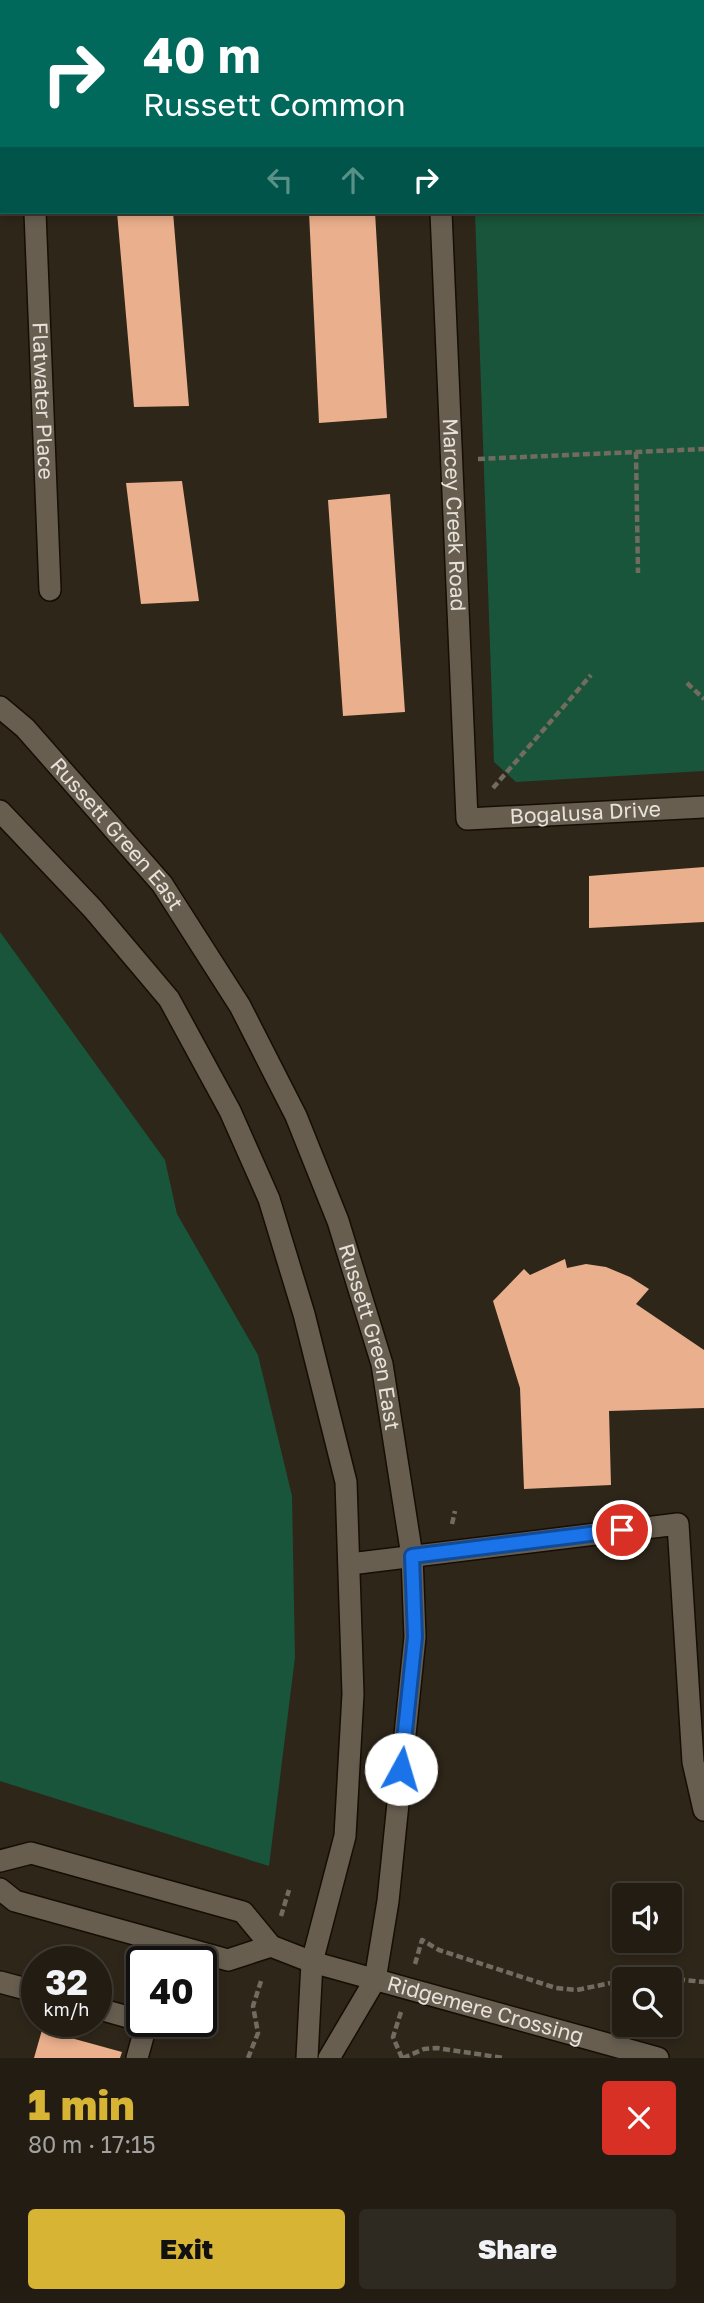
<!DOCTYPE html>
<meta charset="utf-8">
<style>
:root{--surface:#221c13;--page:#2e2921;--text:#f1f3f6;--muted:#a2a1a0;--line:#3f3a33;--accent:#d7b434}
body{margin:0;font-family:"Golos Text",sans-serif;background:var(--page);color:var(--text);height:100vh;display:flex;flex-direction:column;font-size:26px;white-space:nowrap}
*{box-sizing:border-box;margin:0}
p{font-size:23px;color:var(--muted)}
.icon{flex:none;width:38px;height:38px;fill:none;stroke:currentColor;stroke-width:2;stroke-linecap:round;stroke-linejoin:round}
.map{position:relative;height:2058px;overflow:hidden}
.drawer{display:flex;flex-direction:column;background:var(--surface);flex:1}
.drawer>*{flex:none}
.banner{position:absolute;left:0px;top:0px;width:705px;height:214px;box-shadow:0 4px 10px #0003,0 0 0 2px var(--line);background:#00695c;color:#fff;overflow:hidden}
.buttons{position:absolute;left:612px;top:1883px;display:grid;gap:14px}
.buttons a{display:grid;place-items:center;width:70px;height:70px;border-radius:7px;background:var(--surface);box-shadow:0 4px 10px #0003,0 0 0 2px var(--line);font-size:35px}
.speed{position:absolute;left:21px;top:1946px;display:flex;gap:14px;font-size:35px;font-weight:700;text-align:center}
.speed>*{display:grid;place-content:center;width:91px;height:91px;border-radius:50%;background:var(--surface);box-shadow:0 4px 10px #0003,0 0 0 2px var(--line);line-height:1}
.speed small{font-size:18px;font-weight:400}
.speed .limit{border:4px solid #111;border-radius:10px;background:#fff;color:#111}
.pin{position:absolute;display:grid;place-items:center;width:60px;height:60px;color:#fff;margin:-30px;border:4px solid #fff;border-radius:50%;box-shadow:0 2px 7px #0007}
.me{position:absolute;width:77px;margin:-38px;rotate:6deg;stroke-linejoin:round;filter:drop-shadow(0 0 5px #0008)}
.turn{display:flex;align-items:center;gap:24px;height:147px;padding:0 28px;font-size:32px}
.turn .icon{width:91px;height:91px;stroke-width:2.5}
.turn b{display:block;font-size:49px;line-height:60px}
.lanes{display:flex;align-items:center;height:66px;padding:0 28px;background:#0003;justify-content:center;gap:35px;direction:ltr}
.lanes .off{opacity:.35}
.round{display:grid;place-items:center;flex:none;width:74px;height:74px;border-radius:7px;background:var(--page)}
.head{display:flex;align-items:center;justify-content:space-between;height:119px;padding:0 28px}
h1{font-size:42px;font-weight:800;line-height:52px;color:var(--accent)}
.primary-button{display:flex;gap:14px;margin-top:auto;padding:14px 28px}
.primary-button a{flex:1;height:80px;border-radius:7px;background:var(--accent);color:#111;font-size:28px;font-weight:800;line-height:80px;text-align:center}
.primary-button a+a{background:var(--page);color:var(--text)}
.map>svg:first-child{display:block}
</style>
<div class="map">
<svg width="704" height="2058" viewBox="0 0 704 2058">
<rect width="100%" height="100%" fill="#2e2619"/>
<path fill="#19553a" d="M704 114V771L516 782 494 762 475 212H704Z
M0 932 165 1160 177 1214 258 1355 292 1496 295 1657 269 1866 0 1781Z"/>
<path fill="#eaaf8c" d="M117 212H173L189 406 134 407Z
M309 212H375L387 418 319 423Z
M182 481 199 601 141 604 126 483Z
M390 494 405 712 343 716 328 500Z
M704 867V922L589 928V876Z
M565 1259 567 1268 586 1264 606 1267 630 1277 649 1289 636 1304 704 1350V1408L609 1411 611 1485 524 1489 520 1388 493 1301 524 1269 530 1275Z
M42 2030 122 2052 120 2058H34Z"/>
<g fill="none" stroke-linecap="round" stroke-linejoin="round">
<defs>
<g id="minor">
<path d="M433 0V2"/>
<path d="M0 115H2"/>
<path id="s1" d="M35 212 50 590"/>
<path id="s2" d="M441 212 467 819 704 807"/>
<path id="s3" d="M0 707 25 728 162 884 240 1006 296 1116 338 1221 382 1364 412 1556 415 1637 388 1901 375 1980 329 2058"/>
<path d="M0 811 93 909 169 999 230 1111 269 1199 304 1314 346 1482 353 1694 345 1836 312 1962 307 2058"/>
<path d="M350 1564 678 1524 693 1762 704 1810"/>
<path id="s4" d="M0 1861 31 1853 243 1912 271 1946 312 1962 658 2058"/>
<path d="M0 1889 15 1901 228 1960 271 1946"/>
<path d="M0 1982 37 1992"/>
<path d="M96 2008 142 2021"/>
<path d="M137 2058 147 2022 143 2021"/>
</g>
</defs>
<use href="#minor" stroke="#160e04" stroke-width="24"/>
<path stroke="#726b60" stroke-width="4.5" stroke-dasharray="7 3.5" stroke-linecap="butt" d="M636 452 638 573
M478 459 704 449
M687 683 704 699
M493 788 591 675
M452 1524 455 1511
M281 1916 289 1890
M415 1964 422 1940 439 1950 556 1988 577 1990 625 1980
M626 1979 645 1976 704 1982
M401 2012 393 2037 402 2058
M248 2058 258 2033 253 2006 262 1978
M403 2058 424 2049 437 2048 504 2058"/>
<use href="#minor" stroke="#675e50" stroke-width="21"/>
</g>
<g fill="none" stroke-linecap="round" stroke-linejoin="round">
<defs>
<path id="route" d="M401 1769 415 1637 412 1556 622 1530"/>
</defs>
<use href="#route" stroke="#114b97" stroke-width="18"/>
<use href="#route" stroke="#1a73e8" stroke-width="12"/>
</g>
<g text-anchor="middle" stroke-width="7" stroke-linejoin="round" paint-order="stroke">
<g font-size="21" fill="#e7e2da" stroke="#241c10">
<text dy="7" stroke="none"><textPath href="#s1" startOffset="189">Flatwater Place</textPath></text>
<text dy="7" stroke="none"><textPath href="#s2" startOffset="303">Marcey Creek Road</textPath></text>
<text dy="7" stroke="none"><textPath href="#s2" startOffset="726">Bogalusa Drive</textPath></text>
<text dy="7" stroke="none"><textPath href="#s3" startOffset="173">Russett Green East</textPath></text>
<text dy="7" stroke="none"><textPath href="#s3" startOffset="742">Russett Green East</textPath></text>
<text dy="7" stroke="none"><textPath href="#s4" startOffset="520">Ridgemere Crossing</textPath></text>
</g>
</g>
</svg>
<div class="buttons">
<a><svg class="icon" aria-label="sound" viewBox="0 0 24 24"><path d="M4 9h4l5-4v14l-5-4H4zM17 9q2 3 0 6"/></svg></a>
<a><svg class="icon" aria-label="search" viewBox="0 0 24 24"><circle cx="10" cy="10" r="6"/><path d="M15 15l6 6"/></svg></a>
</div>
<div class="speed"><div>32<small>km/h</small></div><div class="limit">40</div></div>
<div class="pin" style="left:622px;top:1530px;background:#d93025"><svg class="icon" aria-label="arrive" viewBox="0 0 24 24"><path d="M6 21V4h12l-3 4 3 4H6"/></svg></div>
<svg class="me" style="left:401px;top:1769px" viewBox="-20 -20 40 40"><circle r="19" fill="#fff"/><path d="M0-13L10 11 0 6-10 11z" fill="#1a73e8"/></svg>
<div class="banner">
<div class="turn"><svg class="icon" aria-label="right" viewBox="0 0 24 24"><path d="M7 20v-9h11M14 6l5 5-5 5"/></svg><div><b>40 m</b>Russett Common</div></div>
<div class="lanes"><svg class="icon off" aria-label="left" viewBox="0 0 24 24"><path d="M17 20v-9H6M10 6l-5 5 5 5"/></svg><svg class="icon off" aria-label="ahead" viewBox="0 0 24 24"><path d="M12 20V5M6 11l6-6 6 6"/></svg><svg class="icon" aria-label="right" viewBox="0 0 24 24"><path d="M7 20v-9h11M14 6l5 5-5 5"/></svg></div>
</div>
</div>
<section class="drawer">
<div class="head"><div><h1>1 min</h1><p>80 m · 17:15</p></div><a class="round" style="background:#d93025;color:#fff"><svg class="icon" aria-label="close" viewBox="0 0 24 24"><path d="M6 6l12 12M18 6L6 18"/></svg></a></div>
<div class="primary-button"><a>Exit</a><a>Share</a></div>
</section>
